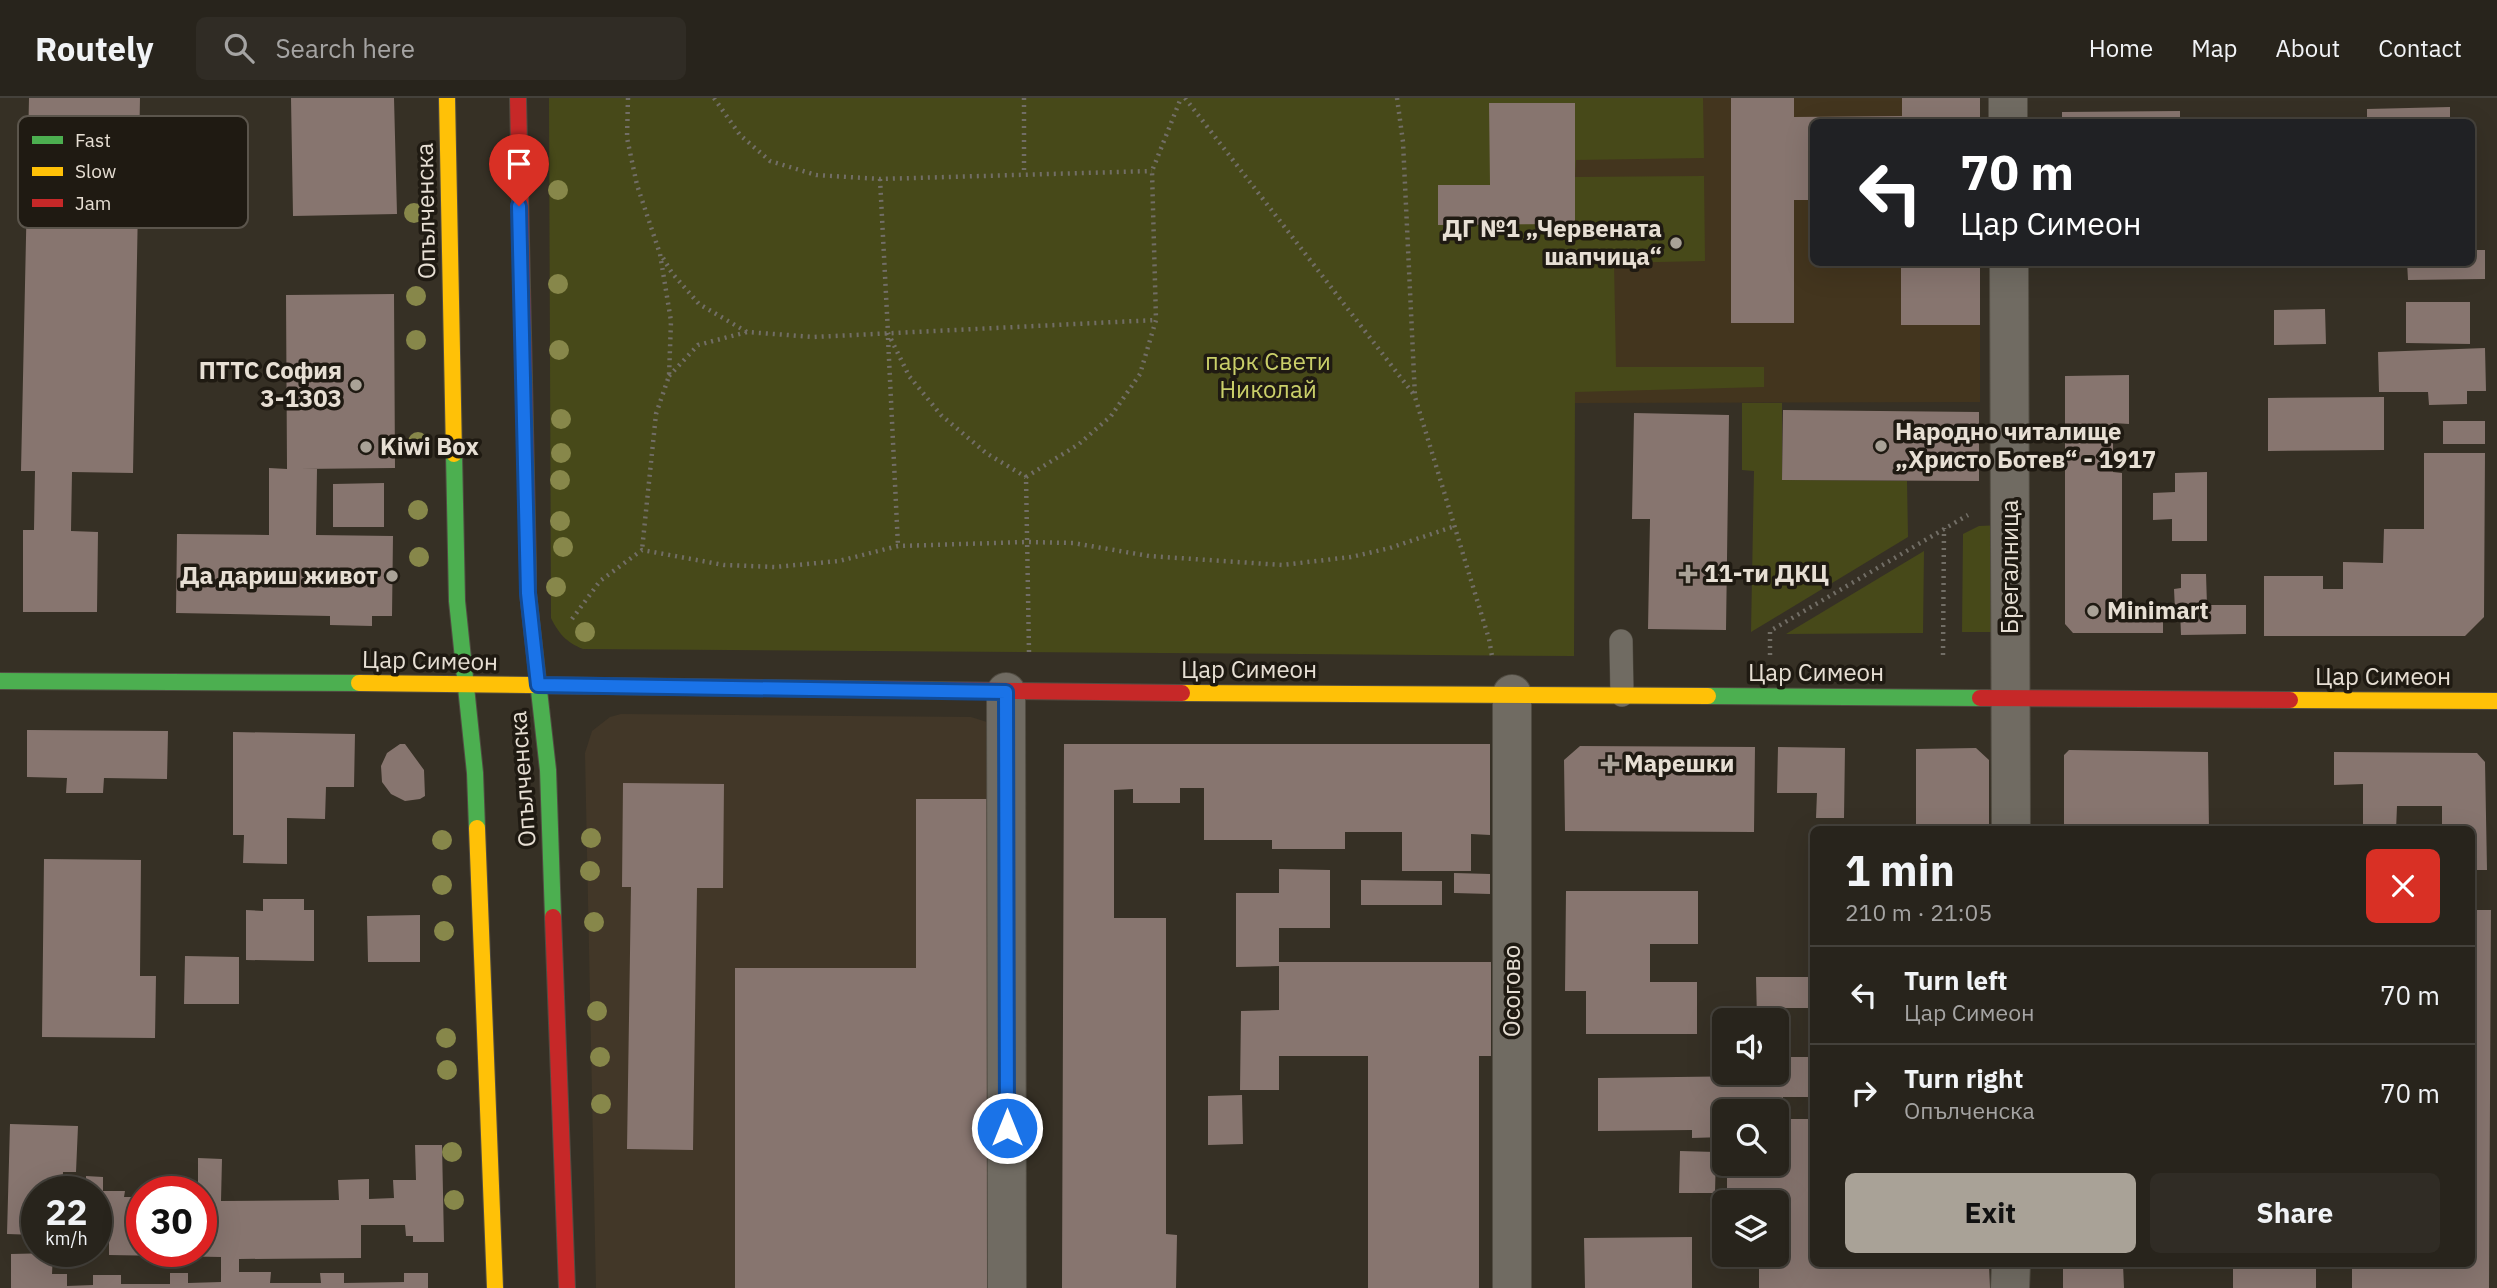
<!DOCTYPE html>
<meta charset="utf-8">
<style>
:root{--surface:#28241c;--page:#302c25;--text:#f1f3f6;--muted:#a5a4a3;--line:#44413b;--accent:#a9a297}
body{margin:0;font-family:"IBM Plex Sans",sans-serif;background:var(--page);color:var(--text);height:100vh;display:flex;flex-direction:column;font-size:26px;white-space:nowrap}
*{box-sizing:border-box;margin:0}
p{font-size:23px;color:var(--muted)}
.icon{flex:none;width:38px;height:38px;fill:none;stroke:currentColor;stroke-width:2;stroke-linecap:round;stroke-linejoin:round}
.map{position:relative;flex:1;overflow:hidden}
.details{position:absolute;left:1810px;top:728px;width:665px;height:441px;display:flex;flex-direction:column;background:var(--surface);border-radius:10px;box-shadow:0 7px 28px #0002,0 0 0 2px var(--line)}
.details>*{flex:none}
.banner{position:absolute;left:1810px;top:21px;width:665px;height:147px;border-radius:10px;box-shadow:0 7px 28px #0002,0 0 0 2px var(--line);background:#202124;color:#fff;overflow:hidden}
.buttons{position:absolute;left:1712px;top:910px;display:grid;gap:14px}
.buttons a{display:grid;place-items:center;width:77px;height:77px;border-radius:10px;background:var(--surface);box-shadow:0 7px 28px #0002,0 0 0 2px var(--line);font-size:35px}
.speed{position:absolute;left:21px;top:1078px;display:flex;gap:14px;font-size:35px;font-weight:700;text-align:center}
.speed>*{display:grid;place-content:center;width:91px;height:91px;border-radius:50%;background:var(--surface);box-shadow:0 7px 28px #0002,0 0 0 2px var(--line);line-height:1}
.speed small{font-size:18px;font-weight:400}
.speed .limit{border:10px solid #d22;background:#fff;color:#111}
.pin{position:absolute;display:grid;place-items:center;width:60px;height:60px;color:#fff;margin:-72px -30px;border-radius:50% 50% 50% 0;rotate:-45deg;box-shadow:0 0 7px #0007}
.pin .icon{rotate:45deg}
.me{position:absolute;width:77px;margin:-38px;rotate:0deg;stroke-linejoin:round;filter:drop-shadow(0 0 5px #0008)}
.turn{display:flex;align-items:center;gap:24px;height:147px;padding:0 35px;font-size:32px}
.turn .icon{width:91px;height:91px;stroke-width:2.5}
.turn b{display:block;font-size:49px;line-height:60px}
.round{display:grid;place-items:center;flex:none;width:74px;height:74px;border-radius:10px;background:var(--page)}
.summary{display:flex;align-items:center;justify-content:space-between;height:119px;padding:0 35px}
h1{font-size:42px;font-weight:700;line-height:52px}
.cta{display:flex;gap:14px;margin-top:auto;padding:14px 35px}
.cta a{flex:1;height:80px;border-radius:10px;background:var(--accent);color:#111;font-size:28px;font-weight:700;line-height:80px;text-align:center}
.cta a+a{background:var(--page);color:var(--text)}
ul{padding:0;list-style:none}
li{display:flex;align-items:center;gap:21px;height:98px;padding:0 35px;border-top:2px solid var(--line)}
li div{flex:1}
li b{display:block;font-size:26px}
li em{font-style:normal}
header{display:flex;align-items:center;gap:42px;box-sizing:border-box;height:98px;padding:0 35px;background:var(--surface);border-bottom:2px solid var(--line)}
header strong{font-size:33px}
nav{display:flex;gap:38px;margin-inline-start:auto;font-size:24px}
.search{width:490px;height:63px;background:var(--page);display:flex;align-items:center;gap:18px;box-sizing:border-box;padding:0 24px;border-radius:10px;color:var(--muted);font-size:26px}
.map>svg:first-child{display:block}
</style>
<header>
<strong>Routely</strong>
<div class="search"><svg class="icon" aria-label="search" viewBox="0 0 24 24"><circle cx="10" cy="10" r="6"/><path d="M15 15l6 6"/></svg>Search here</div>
<nav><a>Home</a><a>Map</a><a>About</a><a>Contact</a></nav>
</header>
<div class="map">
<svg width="2497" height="1190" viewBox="0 0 2497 1190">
<rect width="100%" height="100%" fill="#363025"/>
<path fill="#423728" d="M621 616 971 619 990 625 1007 1190H596L585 655 592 633 610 619Z"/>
<path fill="#43351e" d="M1574 0H1980V24H1813V164L1980 165V304L1575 305Z"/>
<path fill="#474919" d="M549 0H1703L1704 60 1576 62 1575 79 1704 78 1705 163 1614 165 1616 269H1764V289L1575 294 1574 558 583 551C566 544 559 536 551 520Z
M1742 305H1782V382L1907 383 1908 439 1751 534 1754 373 1742 372Z
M2003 427V534H1962L1963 436 1979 428Z
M1924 453 1923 535 1786 536Z"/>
<path fill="#87756f" d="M29 0H140L133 375 72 374 71 433 98 434 97 514H23V432H34L35 373H21Z
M291 0H394L397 116 293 118Z
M1731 0H1794V19L1902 18V0H1980V24H1813V102H1794V225H1731Z
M1489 5H1575V126L1438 127V87H1490Z
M2450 9V24H2367V11Z
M2180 13V24H2062V14Z
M2471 152H2485V181L2408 182 2407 164H2471Z
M1901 164H1980V227H1901Z
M394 196 395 370 300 371H317L316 437 393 438 392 518H372V528L330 527V518L176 515 177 436 269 437V370L287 371 286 197Z
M2406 204H2470V246L2406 245Z
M2325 211 2326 246 2274 247V212Z
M2485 250 2486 293H2467V306L2429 307 2428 294H2379L2378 254Z
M2129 277V326L2113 325V374L2122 375V505L2163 506V535H2073L2065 526V278Z
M2384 299V352L2268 353V300Z
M1783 312 1979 314V383L1782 382Z
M1634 315 1729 317 1726 532 1648 531 1650 421H1632Z
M2443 323H2485V346H2443Z
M2424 355H2485L2484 519 2465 538H2264V478H2323V491H2343V464L2383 465 2384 431H2424Z
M2207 374V443H2172V421L2153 422V395L2175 394V375Z
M384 385V429H333V386Z
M2181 476H2206L2207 507H2246V536L2181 537 2180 511 2175 512 2174 491 2181 490Z
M27 632 168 633 167 681 104 680 103 695H66L67 680 27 679Z
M233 634 355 636 354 689H326L325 721 287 720V766L243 765 244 737H233Z
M400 646H405L424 672 425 698 420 701 405 703 391 696 382 684 381 668 387 655Z
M1064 646H1490V737L1471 736V773H1402V734H1345V751H1272V742H1204V690H1180V705H1133V691L1114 692V820H1166V1136L1177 1137 1176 1190H1062Z
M1580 648 1755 649 1754 734 1565 733 1564 662Z
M1778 649 1845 650 1844 720H1816L1817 695H1777Z
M1976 650 1989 662V732H1916V651Z
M2069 652 2208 654 2209 732 2064 731V657Z
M2334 654 2477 655 2485 664 2487 772H2471V732H2442V708H2397L2396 732H2363V686L2334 687Z
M623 685 724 686 723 790H697L693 1052 627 1051 631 789H622Z
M916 701H990V1190H735V870H916Z
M44 761 141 762 140 878H156L155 940 42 939Z
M1279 771 1330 772V830H1279V864H1491V958H1479V1190H1368V958H1279V992H1240L1241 913 1279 912V868L1236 869V795H1279Z
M1454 775 1490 776V796L1454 795Z
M1361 782 1442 783V807H1361Z
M1566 793H1698V846H1650V884H1697V936H1586V893H1565Z
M263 801H304V812H314V863L246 862V812L263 813Z
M2471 812H2491L2489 1190H2352V1166H2471Z
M420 817V864H368L367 818Z
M185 858 239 859V906H184Z
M1756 879H1813V910H1780V959H1813V999H1783V1021H1813V1166H1989L1990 1190H1759V1157H1776V1104H1758V1093L1727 1094V1066H1776V1013H1724V1039L1692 1040V1032L1598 1033V980L1757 978V975H1776V922H1757Z
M1242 997 1243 1046 1208 1047V998Z
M10 1026 78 1028 76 1074H63L62 1094H37V1137L7 1136Z
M415 1047H442L444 1144H413V1138H406L405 1127H361V1160L239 1161V1174H271L270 1185H321L320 1175H344V1185L404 1184V1175H428V1190H11V1156L53 1155 52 1176H67V1188L93 1187V1177H121V1186H170V1175H188V1185L221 1184V1159L109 1157V1141H96V1094H86V1078L103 1079V1093H125L124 1099H142V1153H201V1094H198V1060L222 1061 221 1103 339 1102 338 1082 369 1081V1101L394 1100 393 1082H416Z
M1680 1053 1716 1054 1715 1095H1679Z
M1692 1139V1190H1585L1584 1140Z
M2063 1166H2123L2124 1190H2063Z
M2233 1166H2316V1190H2233Z"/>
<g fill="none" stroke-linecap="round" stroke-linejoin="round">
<defs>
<path id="lane" d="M1621 543 1622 597"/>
<path id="street" d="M2008 0V24
M2009 164 2011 732
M1006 594 1007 1190
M1512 1190V596
M2010 1190 2011 1166"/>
<path id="fast" d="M454 356 457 503 475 675 477 730
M528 471V495L548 672 553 819
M0 583 359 585
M1708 598 1980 600"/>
<path id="slow" d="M447 0 454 356
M359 585 685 589
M1182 595 1708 598
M2290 602 2497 603
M477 730 495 1190"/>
<path id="jam" d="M518 0 528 471
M685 589 1182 595
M1980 600 2290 602
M553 819 567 1190"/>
</defs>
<use href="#lane" stroke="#514c42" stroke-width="24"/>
<use href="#street" stroke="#514c42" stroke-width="40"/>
<use href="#fast" stroke="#514c42" stroke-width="18"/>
<use href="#slow" stroke="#514c42" stroke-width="18"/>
<use href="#jam" stroke="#514c42" stroke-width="18"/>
<path stroke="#726e66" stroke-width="4.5" stroke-dasharray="2 5" stroke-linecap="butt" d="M628 0 627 40 637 87 660 156 671 223 669 278 656 316 642 452
M714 0 740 37 770 63 816 77 880 81 1152 73
M1024 0V76
M1185 0 1415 298
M1397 0 1403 44 1415 299 1489 541 1492 558
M880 81 888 235 909 278 941 317 986 355 1026 379
M663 160 672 175 699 206 747 234
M888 240 898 448
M669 278 698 247 747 234 814 239 1156 222
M572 521 600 483 642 452 724 467 775 469 839 463 898 448 1027 444 1073 445 1149 458 1282 467 1351 459 1390 450 1455 428
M1029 554 1026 379 1079 346 1111 318 1140 276 1156 222 1152 73 1181 0
M1770 557V533L1968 417
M1943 557 1944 430"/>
<use href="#lane" stroke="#706b62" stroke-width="23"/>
<use href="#street" stroke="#706b62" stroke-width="38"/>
<use href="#fast" stroke="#4caf50" stroke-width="16"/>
<use href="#slow" stroke="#ffc107" stroke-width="16"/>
<use href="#jam" stroke="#c62828" stroke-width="16"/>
</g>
<g fill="#87874a">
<circle cx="558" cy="92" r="10"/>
<circle cx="414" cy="115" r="10"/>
<circle cx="558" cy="186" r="10"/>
<circle cx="416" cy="198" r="10"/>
<circle cx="416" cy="242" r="10"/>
<circle cx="559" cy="252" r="10"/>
<circle cx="561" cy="321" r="10"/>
<circle cx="418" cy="344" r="10"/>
<circle cx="561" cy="355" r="10"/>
<circle cx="560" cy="382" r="10"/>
<circle cx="418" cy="412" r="10"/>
<circle cx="560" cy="423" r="10"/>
<circle cx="563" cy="449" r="10"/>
<circle cx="419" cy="459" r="10"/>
<circle cx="556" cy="489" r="10"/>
<circle cx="585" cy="534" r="10"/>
<circle cx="591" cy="740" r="10"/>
<circle cx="442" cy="742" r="10"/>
<circle cx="590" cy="773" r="10"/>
<circle cx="442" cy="787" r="10"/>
<circle cx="594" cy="824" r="10"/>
<circle cx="444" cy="833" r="10"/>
<circle cx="597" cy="913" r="10"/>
<circle cx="446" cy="940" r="10"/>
<circle cx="600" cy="959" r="10"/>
<circle cx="447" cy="972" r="10"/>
<circle cx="601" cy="1006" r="10"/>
<circle cx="452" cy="1054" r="10"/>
<circle cx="454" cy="1102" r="10"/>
</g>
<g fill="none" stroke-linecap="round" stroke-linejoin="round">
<defs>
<path id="route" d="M519 108 528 495 538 587 1006 594 1007 1030"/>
</defs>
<use href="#route" stroke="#114b97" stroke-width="18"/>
<use href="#route" stroke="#1a73e8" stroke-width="12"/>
</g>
<g fill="#a9a297" stroke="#1f1a12" stroke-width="2.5">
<circle cx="1676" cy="145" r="7"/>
<circle cx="356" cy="287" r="7"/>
<circle cx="1881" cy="348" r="7"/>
<circle cx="366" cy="349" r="7"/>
<path d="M1684.5 465.5h7v7h7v7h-7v7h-7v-7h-7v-7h7z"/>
<circle cx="392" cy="478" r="7"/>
<circle cx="2093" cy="513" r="7"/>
<path d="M1606.5 655.5h7v7h7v7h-7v7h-7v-7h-7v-7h7z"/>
</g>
<g text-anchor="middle" stroke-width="7" stroke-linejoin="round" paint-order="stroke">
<g font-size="24" fill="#e7dfd4" stroke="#1f1a12">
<text transform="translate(426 113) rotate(-91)" y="8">Опълченска</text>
<text transform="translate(2010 469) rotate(-90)" y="8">Брегалница</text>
<text transform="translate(430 563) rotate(1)" y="8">Цар Симеон</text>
<text x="1249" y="580">Цар Симеон</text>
<text x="1816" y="583">Цар Симеон</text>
<text x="2383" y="587">Цар Симеон</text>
<text transform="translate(523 681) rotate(-94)" y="8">Опълченска</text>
<text transform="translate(1512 893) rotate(-90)" y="8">Осогово</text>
</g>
<g font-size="24" font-weight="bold" fill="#e7dfd4" stroke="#1f1a12" text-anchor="start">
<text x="1662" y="139" text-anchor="end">ДГ №1 „Червената<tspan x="1662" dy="28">шапчица“</tspan></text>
<text x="342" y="281" text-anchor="end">ПТТС София<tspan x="342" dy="28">3-1303</tspan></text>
<text x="1895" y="342">Народно читалище<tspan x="1895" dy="28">„Христо Ботев“ - 1917</tspan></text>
<text x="380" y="357">Kiwi Box</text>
<text x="1704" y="484">11-ти ДКЦ</text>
<text x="378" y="486" text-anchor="end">Да дариш живот</text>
<text x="2107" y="521">Minimart</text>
<text x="1624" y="674">Марешки</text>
</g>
<g font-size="24" fill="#cacf69" stroke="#1f1a12">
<text x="1268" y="272">парк Свети<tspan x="1268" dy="28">Николай</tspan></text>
</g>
</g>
<rect x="18" y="18" width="230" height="112" rx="10" fill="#1f1a12" stroke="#5b554c" stroke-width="2"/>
<rect x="32" y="38" width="31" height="8" fill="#4caf50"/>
<rect x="32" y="69" width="31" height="9" fill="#ffc107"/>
<rect x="32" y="101" width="31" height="8" fill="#c62828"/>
<g font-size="19" fill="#e7dfd4">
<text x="75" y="49">Fast</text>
<text x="75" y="80">Slow</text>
<text x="75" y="112">Jam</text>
</g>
</svg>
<div class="buttons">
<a><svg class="icon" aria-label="sound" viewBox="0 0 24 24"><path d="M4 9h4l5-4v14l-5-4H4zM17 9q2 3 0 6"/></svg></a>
<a><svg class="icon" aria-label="search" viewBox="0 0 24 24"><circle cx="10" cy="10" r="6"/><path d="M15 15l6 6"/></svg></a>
<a><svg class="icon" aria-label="layers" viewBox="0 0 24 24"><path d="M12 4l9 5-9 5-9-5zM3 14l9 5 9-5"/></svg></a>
</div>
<div class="speed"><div>22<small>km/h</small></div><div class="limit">30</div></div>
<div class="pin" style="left:519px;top:108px;background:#d93025"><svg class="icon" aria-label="arrive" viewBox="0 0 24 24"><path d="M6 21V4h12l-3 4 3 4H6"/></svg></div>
<svg class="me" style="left:1007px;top:1030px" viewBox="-20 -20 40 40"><circle r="17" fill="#1a73e8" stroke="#fff" stroke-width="3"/><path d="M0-11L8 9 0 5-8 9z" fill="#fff"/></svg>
<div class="banner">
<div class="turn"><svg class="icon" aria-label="left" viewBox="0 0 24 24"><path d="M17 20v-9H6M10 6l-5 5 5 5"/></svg><div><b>70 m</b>Цар Симеон</div></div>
</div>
<section class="details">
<div class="summary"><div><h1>1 min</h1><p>210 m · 21:05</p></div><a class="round" style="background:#d93025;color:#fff"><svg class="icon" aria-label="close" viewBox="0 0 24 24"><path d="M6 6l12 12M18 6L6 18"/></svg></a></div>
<ul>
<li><svg class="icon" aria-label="left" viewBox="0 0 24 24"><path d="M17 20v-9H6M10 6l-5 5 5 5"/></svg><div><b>Turn left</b><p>Цар Симеон</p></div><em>70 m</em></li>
<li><svg class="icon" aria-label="right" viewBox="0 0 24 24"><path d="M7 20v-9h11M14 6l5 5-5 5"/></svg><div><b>Turn right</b><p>Опълченска</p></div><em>70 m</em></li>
</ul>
<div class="cta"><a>Exit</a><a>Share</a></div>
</section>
</div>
